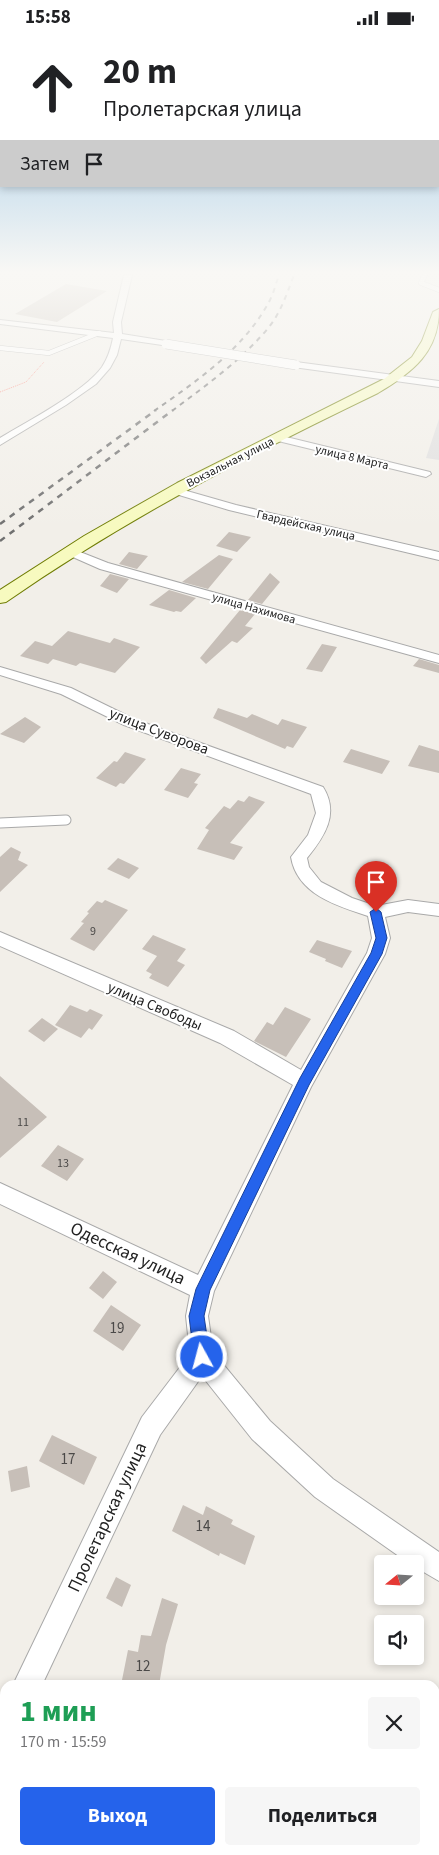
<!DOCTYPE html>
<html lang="ru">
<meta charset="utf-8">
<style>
:root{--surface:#fff;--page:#f6f6f6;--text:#202124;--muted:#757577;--accent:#2563eb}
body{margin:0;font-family:"Source Sans 3",sans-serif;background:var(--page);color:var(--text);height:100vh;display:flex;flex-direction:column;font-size:19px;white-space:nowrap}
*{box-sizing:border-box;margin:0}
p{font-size:16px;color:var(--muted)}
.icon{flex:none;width:28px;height:28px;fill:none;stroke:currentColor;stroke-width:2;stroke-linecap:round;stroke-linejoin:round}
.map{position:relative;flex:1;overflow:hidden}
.sheet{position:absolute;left:0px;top:1645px;width:440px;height:175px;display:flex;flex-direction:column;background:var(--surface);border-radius:15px 15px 0 0;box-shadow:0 2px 8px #0003}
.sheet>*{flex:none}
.hud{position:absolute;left:0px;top:0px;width:440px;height:152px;box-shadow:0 2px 8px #0003;background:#fff;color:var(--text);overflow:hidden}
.needle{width:32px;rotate:252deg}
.controls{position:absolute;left:374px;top:1520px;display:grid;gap:10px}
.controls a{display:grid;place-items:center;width:50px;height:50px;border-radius:5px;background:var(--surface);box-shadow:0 2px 8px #0003;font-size:25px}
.pin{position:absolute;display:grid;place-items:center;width:42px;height:42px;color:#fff;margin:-51px -21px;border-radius:50% 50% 50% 0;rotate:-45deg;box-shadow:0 0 5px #0007}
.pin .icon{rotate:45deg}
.me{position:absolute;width:55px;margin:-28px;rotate:353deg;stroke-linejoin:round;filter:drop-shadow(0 0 4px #0008)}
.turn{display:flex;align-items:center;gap:18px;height:105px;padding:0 20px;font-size:22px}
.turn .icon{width:65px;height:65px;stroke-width:2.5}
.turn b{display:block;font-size:35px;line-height:42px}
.then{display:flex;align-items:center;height:48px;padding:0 20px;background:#0003;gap:10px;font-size:19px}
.round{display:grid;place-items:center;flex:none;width:52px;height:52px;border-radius:5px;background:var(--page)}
.headline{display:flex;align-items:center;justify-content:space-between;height:85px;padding:0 20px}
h1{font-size:30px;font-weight:700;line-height:38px;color:#1e9e55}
.cta{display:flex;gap:10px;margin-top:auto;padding:10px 20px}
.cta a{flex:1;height:58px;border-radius:5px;background:var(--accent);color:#fff;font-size:20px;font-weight:700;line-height:58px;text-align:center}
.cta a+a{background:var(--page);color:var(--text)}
.status{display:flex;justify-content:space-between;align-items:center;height:35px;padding:0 25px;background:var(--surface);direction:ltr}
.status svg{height:14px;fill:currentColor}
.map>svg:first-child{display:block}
</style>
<div class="status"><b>15:58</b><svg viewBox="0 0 49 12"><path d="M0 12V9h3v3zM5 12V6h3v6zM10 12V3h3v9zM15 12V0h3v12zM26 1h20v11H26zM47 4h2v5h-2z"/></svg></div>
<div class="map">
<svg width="439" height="1820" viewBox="0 0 439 1820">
<rect width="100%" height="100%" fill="#f2efe9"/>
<path fill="#e0dfdf" d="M439 384V425L426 423Z"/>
<path fill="#c7bfb8" d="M66 249 107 256 57 287 15 279Z
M229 497 251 502 237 517 216 511Z
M129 517 148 521 137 534 119 529Z
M219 520 233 524 208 554 182 547Z
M270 538 280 547 262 569 248 565Z
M110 539 129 544 117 558 100 551Z
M169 555 196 563 181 577 176 576 174 577 149 570Z
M240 575 255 579 245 591 253 593 237 608 232 606 206 629 200 623Z
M68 596 110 608 114 603 140 612 115 638 80 628 76 631 53 624 48 629 20 621 35 606 52 611Z
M322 609 337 612 322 637 306 634Z
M419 624 439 630V638L413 631Z
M218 673 247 683 252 679 278 690 282 684 307 692 293 713 287 711 285 714 213 683Z
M25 682 41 692 24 708 0 699Z
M419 710 439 716V738L408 731Z
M351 714 390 726 382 739 343 727Z
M125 717 146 724 124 749 120 748 116 752 96 743 114 726 117 727Z
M181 733 201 739 194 748 198 749 188 763 164 755Z
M249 761 265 767 230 808 243 812 234 825 197 814 209 795 205 793 224 771 230 774 238 765 244 767Z
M11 812 21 817 18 825 28 830 0 857V822Z
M118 823 139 833 129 844 107 834Z
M105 865 128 875 94 916 70 904 84 888 81 887 89 878 87 877 97 866 102 868Z
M153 900 186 914 177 926 185 930 168 952 149 943 152 939 146 936 157 921 142 914Z
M317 905 352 916 342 933 325 926 326 924 309 917Z
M70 970 87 977 90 974 103 980 92 995 89 993 81 1003 55 990Z
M285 972 311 984 286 1022 254 1006 267 987 273 990Z
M42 983 58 994 44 1007 28 996Z
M0 1041 47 1082 0 1123Z
M58 1110 84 1124 67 1146 41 1131Z
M103 1236 117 1247 103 1264 89 1253Z
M111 1270 141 1290 123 1316 93 1296Z
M52 1400 97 1422 84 1450 39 1426Z
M27 1431 30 1452 11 1457 8 1436Z
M183 1470 203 1480 206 1471 233 1485 231 1489 255 1501 245 1530 220 1518 219 1521 172 1496Z
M116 1542 131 1550 122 1572 106 1563Z
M162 1563 178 1569 166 1610 159 1650H146L122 1645 128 1615 138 1617 141 1600 151 1601Z"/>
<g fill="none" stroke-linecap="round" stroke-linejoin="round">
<defs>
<path id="lane-far1" d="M425 240 421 248 439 255
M0 313 49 318 99 298"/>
<path id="lane" d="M0 788 66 785"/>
<path id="street" d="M124 240H132L121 287 122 299 166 306 170 309 169 311 121 304 117 320 110 333 96 349 66 370 0 410V403C28 386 84 357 102 332 108 323 111 313 113 303L0 289V285L114 298 113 287Z
M296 327 439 346V352L293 332 292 330Z
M278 400 430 437 431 439 426 442 274 405V401Z
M173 452 236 470 439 517V525L229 475 169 457 168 455Z
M70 513 108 528 439 620V628L100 534 66 519 64 517Z
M0 632 71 653 134 684 323 752C340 779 324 802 307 823L309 832 321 847 352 863 376 871 408 865 439 869V881L408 877 385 882 390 903 385 919 311 1052 214 1256 208 1281 213 1317 270 1386 333 1444 439 1517V1546L415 1532V1529H410L315 1462 252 1404 202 1341 160 1400 42 1650H13L142 1382 190 1319 186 1281 190 1260 0 1169V1148L198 1240 293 1050 220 1008 0 911V897L234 996 301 1035 367 918 372 903 368 881C337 871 297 859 291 822L308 800 316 778 311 759 124 690 61 659 0 640Z
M5 1807V1815H32V1820H2Z"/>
<path id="secondary" d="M439 274C439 317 413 337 378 358 249 420 124 485 6 567L0 568V555L84 501 177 448 384 344 412 322 422 306 433 277Z"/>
</defs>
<use href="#lane-far1" stroke="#a9a9a9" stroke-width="5.5"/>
<use href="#lane" stroke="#a9a9a9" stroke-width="11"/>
<use href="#street" stroke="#a9a9a9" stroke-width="2"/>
<use href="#secondary" stroke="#707d05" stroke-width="2"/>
<path stroke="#fa8072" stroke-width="1" stroke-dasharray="1 1" stroke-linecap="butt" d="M0 357 26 347 44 327"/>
<use href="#lane-far1" stroke="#fff" stroke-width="4.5"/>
<use href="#lane" stroke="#fff" stroke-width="9"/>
<use href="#street" fill="#fff" fill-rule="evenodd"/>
<use href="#secondary" fill="#f7fabf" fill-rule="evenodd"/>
<path stroke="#707070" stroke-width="2" stroke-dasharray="5 5" stroke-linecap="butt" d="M154 376C197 346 245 313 270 265 274 257 276 248 279 240
M172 376C205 351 242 325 269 292 281 277 287 258 294 240"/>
<path stroke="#707070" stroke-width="2.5" stroke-dasharray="6 6" stroke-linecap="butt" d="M0 489 156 375
M0 506 173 375"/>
<defs>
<path id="street-bridge" d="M166 309 296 330"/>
</defs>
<use href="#street-bridge" stroke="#a9a9a9" stroke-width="10" stroke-linecap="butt"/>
<use href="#street-bridge" stroke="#fff" stroke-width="9"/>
</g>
<linearGradient id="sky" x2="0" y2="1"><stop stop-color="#8fc0e4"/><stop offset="0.48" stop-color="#f9f8f5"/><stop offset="1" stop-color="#f9f8f5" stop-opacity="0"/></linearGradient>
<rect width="439" height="495" fill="url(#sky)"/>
<path fill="#2563eb" stroke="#184099" d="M376 873 381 877 387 903 382 919 309 1050 210 1255 204 1281 210 1322 207 1328 202 1330 196 1328 194 1322 189 1281 196 1254 300 1043 371 918 376 903 370 877Z"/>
<g text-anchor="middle" stroke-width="4" stroke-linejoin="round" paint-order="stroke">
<g font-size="12" fill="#222" stroke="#fff">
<text transform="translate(352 422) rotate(13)" y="4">улица 8 Марта</text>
<text transform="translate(230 427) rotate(-27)" y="4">Вокзальная улица</text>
<text transform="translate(306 490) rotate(13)" y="4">Гвардейская улица</text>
<text transform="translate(254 573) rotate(16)" y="4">улица Нахимова</text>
</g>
<g font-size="12" fill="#4b4948">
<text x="93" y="900">9</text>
<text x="23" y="1091">11</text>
<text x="63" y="1132">13</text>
</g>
<g font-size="15" fill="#222" stroke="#fff">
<text transform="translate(159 696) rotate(21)" y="5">улица Суворова</text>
<text transform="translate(155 971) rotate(23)" y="5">улица Свободы</text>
</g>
<g font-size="15" fill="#4b4948">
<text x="117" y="1298">19</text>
<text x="68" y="1429">17</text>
<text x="203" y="1496">14</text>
<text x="143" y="1636">12</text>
</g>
<g font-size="18" fill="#222" stroke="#fff">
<text transform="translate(128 1218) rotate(25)" y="6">Одесская улица</text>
<text transform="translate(107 1482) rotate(-65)" y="6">Пролетарская улица</text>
</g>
</g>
</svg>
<div class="controls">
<a><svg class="needle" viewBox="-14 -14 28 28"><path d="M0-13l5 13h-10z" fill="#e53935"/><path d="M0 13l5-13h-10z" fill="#757577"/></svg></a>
<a><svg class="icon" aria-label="sound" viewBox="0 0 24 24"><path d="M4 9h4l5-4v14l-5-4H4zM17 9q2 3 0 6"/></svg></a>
</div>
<div class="pin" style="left:376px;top:877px;background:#d93025"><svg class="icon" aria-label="arrive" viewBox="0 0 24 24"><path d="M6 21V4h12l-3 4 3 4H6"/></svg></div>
<svg class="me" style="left:202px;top:1322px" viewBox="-20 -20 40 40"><circle r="17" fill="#2563eb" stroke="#fff" stroke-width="3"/><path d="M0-11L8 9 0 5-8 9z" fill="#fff"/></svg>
<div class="hud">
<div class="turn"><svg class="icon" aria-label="ahead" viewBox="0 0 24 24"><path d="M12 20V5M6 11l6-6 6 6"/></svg><div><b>20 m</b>Пролетарская улица</div></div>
<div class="then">Затем<svg class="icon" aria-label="arrive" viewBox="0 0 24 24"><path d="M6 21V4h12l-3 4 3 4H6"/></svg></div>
</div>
<section class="sheet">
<div class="headline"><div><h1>1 мин</h1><p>170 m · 15:59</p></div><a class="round"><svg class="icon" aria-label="close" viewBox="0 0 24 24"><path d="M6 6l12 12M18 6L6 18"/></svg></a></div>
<div class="cta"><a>Выход</a><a>Поделиться</a></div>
</section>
</div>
